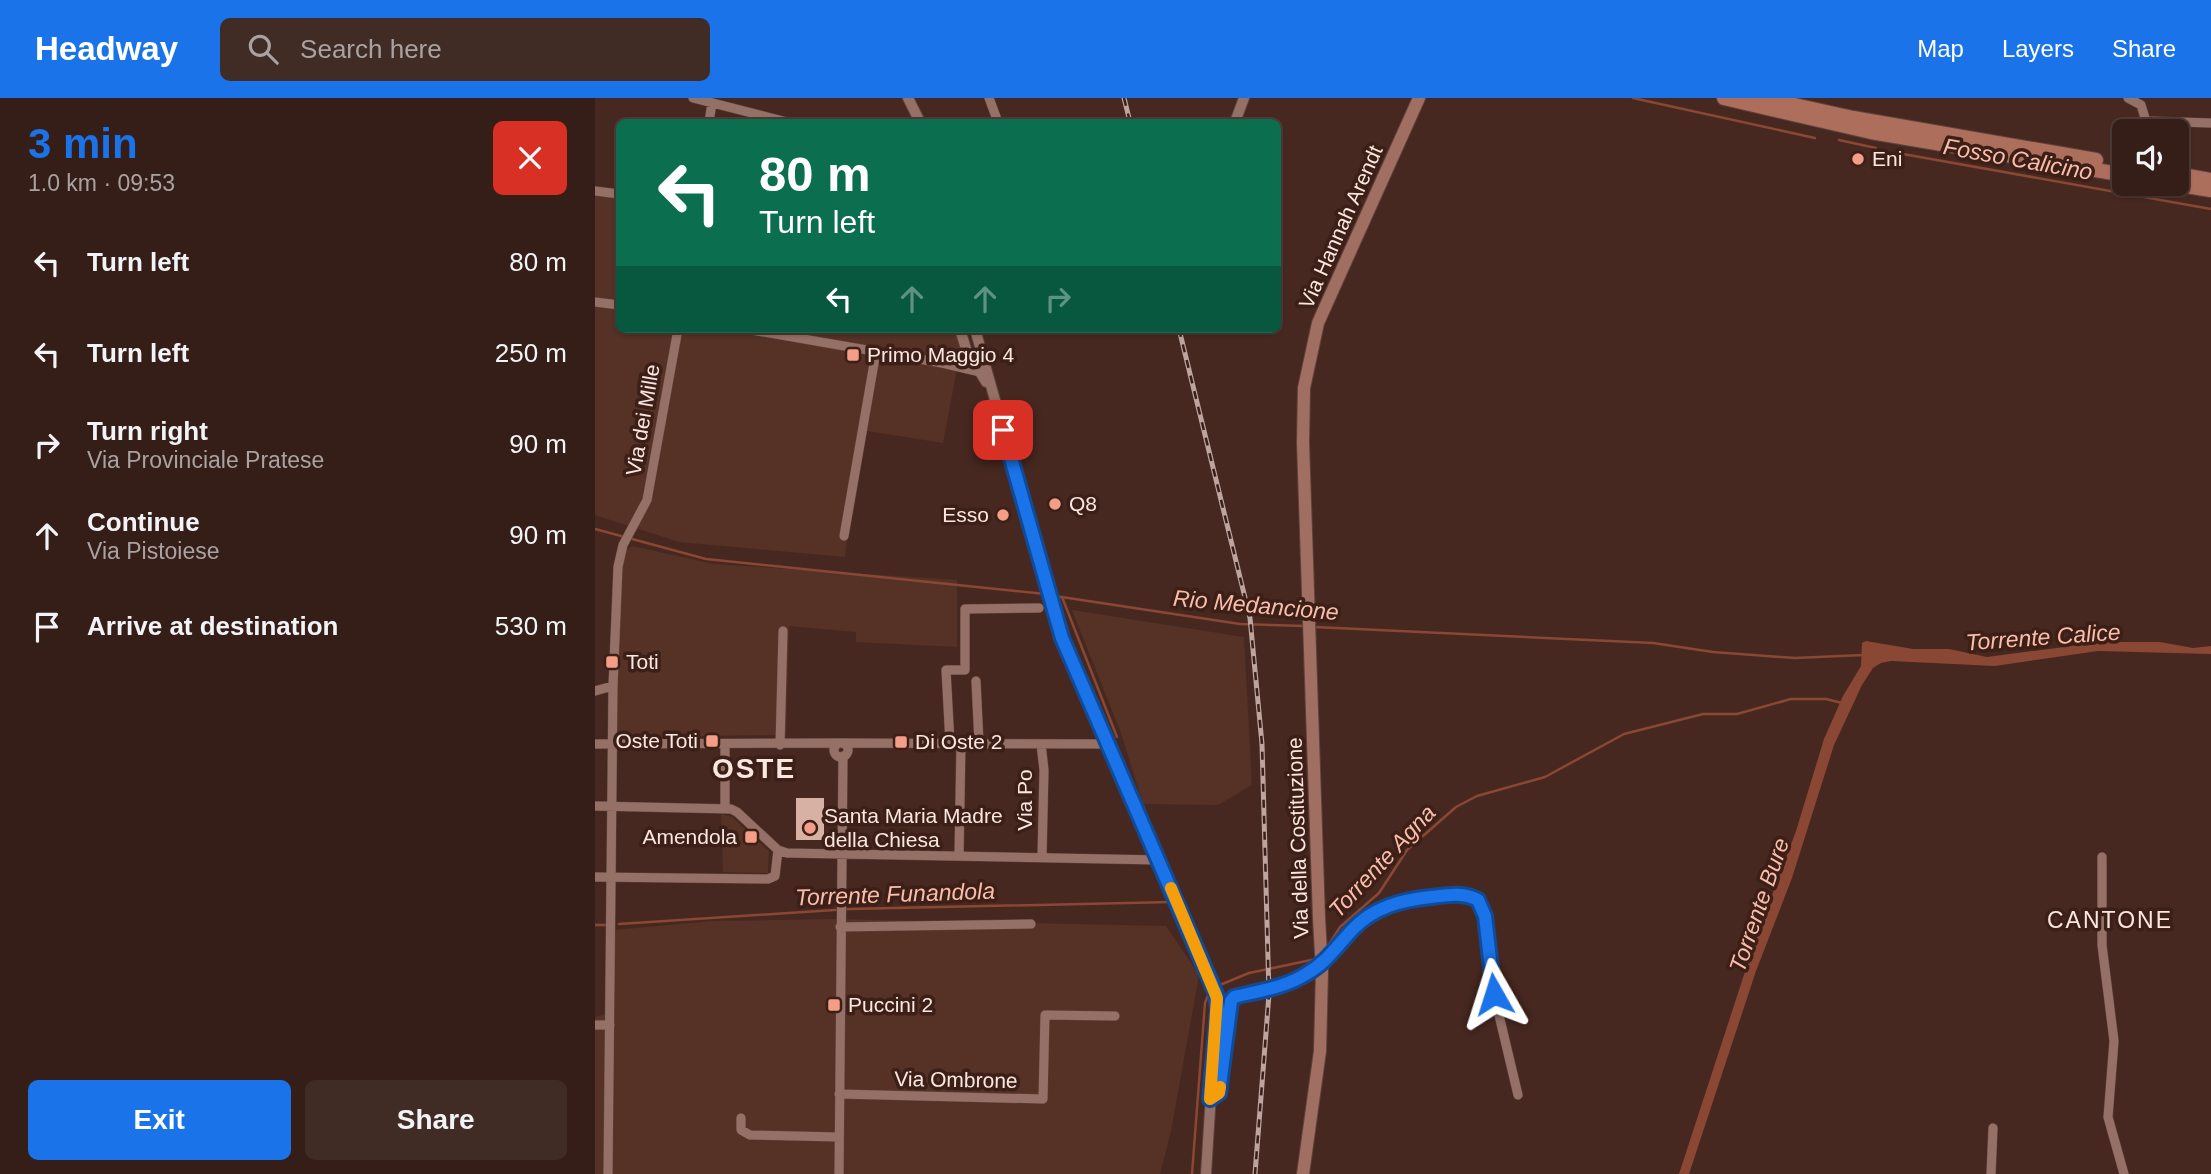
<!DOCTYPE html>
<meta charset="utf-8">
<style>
:root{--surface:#351e18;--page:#402b25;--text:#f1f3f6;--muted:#aaa2a2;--line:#4f3c37;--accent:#1a73e8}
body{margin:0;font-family:Helvetica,sans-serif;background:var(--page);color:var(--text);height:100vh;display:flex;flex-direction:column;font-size:26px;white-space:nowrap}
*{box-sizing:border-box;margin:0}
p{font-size:23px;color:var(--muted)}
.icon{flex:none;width:38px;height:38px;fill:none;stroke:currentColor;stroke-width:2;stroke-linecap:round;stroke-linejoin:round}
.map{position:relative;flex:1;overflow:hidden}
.sheet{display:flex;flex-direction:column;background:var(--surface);width:595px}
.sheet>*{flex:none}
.guide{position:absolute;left:21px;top:21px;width:665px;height:214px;border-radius:10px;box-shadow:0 2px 5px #0004,0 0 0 2px var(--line);background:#0b6e4f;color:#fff;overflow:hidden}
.fabs{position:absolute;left:1517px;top:21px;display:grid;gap:14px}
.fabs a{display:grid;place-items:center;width:77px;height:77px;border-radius:10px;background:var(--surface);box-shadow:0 2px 5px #0004,0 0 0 2px var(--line);font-size:35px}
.pin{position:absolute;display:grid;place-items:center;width:60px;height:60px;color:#fff;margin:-30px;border-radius:14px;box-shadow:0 4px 10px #0006}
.me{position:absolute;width:77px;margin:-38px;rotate:354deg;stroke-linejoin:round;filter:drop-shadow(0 0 5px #0008)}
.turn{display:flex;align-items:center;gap:24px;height:147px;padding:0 28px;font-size:32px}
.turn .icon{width:91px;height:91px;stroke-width:2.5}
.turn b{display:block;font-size:49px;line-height:60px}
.lanes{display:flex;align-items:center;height:66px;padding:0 28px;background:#0003;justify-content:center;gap:35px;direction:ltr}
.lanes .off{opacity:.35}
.round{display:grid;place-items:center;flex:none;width:74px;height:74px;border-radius:10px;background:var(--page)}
.head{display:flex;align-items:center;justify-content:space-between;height:119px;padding:0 28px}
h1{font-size:42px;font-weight:600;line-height:52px;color:var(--accent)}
.action{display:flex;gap:14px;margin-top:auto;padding:14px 28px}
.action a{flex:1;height:80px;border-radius:10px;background:var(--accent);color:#fff;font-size:28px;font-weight:600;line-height:80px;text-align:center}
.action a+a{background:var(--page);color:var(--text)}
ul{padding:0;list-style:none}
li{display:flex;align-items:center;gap:21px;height:91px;padding:0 28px}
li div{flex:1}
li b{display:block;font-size:26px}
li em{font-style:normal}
header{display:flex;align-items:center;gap:42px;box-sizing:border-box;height:98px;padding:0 35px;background:var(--accent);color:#fff}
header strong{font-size:33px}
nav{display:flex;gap:38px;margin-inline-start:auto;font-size:24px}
.search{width:490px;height:63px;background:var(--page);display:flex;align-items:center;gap:18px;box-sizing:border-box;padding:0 24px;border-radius:10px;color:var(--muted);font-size:26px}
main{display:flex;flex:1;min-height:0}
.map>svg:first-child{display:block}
</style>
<header>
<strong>Headway</strong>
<div class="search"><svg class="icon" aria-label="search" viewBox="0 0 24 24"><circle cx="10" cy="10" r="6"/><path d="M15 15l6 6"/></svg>Search here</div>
<nav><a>Map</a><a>Layers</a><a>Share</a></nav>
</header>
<main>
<section class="sheet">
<div class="head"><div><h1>3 min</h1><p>1.0 km · 09:53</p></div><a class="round" style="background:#d93025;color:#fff"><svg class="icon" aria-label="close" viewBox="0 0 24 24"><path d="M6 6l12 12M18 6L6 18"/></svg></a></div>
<ul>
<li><svg class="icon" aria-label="left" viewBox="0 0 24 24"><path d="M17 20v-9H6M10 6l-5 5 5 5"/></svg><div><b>Turn left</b></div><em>80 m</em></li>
<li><svg class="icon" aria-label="left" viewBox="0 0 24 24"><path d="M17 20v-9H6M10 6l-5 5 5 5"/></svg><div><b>Turn left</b></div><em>250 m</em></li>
<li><svg class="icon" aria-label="right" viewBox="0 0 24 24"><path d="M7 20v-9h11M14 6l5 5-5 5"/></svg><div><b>Turn right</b><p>Via Provinciale Pratese</p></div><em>90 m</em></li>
<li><svg class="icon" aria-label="ahead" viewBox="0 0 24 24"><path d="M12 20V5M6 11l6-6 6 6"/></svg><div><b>Continue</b><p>Via Pistoiese</p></div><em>90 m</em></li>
<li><svg class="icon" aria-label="arrive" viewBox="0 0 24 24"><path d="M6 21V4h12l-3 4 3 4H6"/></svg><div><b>Arrive at destination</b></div><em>530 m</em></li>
</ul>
<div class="action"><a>Exit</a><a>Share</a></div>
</section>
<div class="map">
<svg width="1616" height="1076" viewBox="0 0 1616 1076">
<rect width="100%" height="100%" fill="#472820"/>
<path fill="#553126" d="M0 93 24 96V231H361L366 250 348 345 266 332 250 459 84 444 0 417Z
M37 448 119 466 362 482V549L261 544V534L194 528 191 637 21 639 25 466 29 453Z
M477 512 649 539 657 687 623 707 548 706 526 635Z
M126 716 137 719 174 753 173 775 128 774Z
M237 821 571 828 604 877 576 1033 565 1076H0V919L20 914V832L117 823Z"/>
<path fill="#8a4734" d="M1271 543 1318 551H1354L1392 559 1507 544H1565L1598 550 1616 548V556L1503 553 1400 568 1296 563 1286 565 1278 570 1267 587 1239 647 1197 780 1161 873 1094 1076H1084L1161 840 1201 733 1229 641 1248 598 1266 568 1267 545Z"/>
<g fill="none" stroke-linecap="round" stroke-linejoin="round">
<path stroke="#8a4734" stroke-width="2.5" d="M1038 0 1220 40
M1244 42 1281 50
M1308 56 1616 111
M0 431 111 461 450 496
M460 498 645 526 710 528
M467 499 522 639
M720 529 1058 545 1118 554 1200 560 1268 557
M548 708 586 804
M24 826 255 811 576 804
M0 827H10
M731 851 745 829 784 795 812 752 861 709 882 698 950 679 1029 636 1108 616H1142L1196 601H1231L1247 605
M620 889 654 875 721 861
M597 1076 610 905 615 892"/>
</g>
<path fill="#d8b1a5" d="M201 700H229V742H201Z"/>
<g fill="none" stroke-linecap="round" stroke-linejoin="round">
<defs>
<path id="minor" d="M98 0 192 24
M394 0 403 24
M1533 0 1546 7 1554 33
M1552 23 1616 25
M114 24 117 5
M0 93 24 96
M0 204 24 207
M151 231 347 265 385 274
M349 264 371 260 375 254
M249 438 281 254
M381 583 384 645
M0 593 18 588
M248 645 515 646
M355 645 351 572H370V511L444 510
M239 652a7 7 0 1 1 14 0a7 7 0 1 1-14 0Z
M0 646 245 645
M130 646V710
M446 646 449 672 447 759
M185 647 188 533
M0 708 136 711 142 714 183 752 192 755 564 762
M364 758 366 645
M1507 759V847L1519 943 1513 1019 1529 1076
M0 779 173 781 180 778 183 752
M245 829 436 826
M0 927H15
M244 996 448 1001 450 917 520 918
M615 1001 624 995 636 903 639 899 683 889 708 878 736 859 760 829 800 804 867 796 883 802 890 818 899 896 923 997
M146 1020V1032L155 1037 244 1039
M13 1076 18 588 23 469 28 447 52 402 83 231
M244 1076 248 658
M1396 1076 1398 1030"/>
<path id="tertiary" d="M313 0 325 24
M640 24 649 0
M365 231 371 251 391 284
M380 231 467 540 622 900 611 1076"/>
<path id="secondary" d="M724 820 708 345 709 290 723 225 824 0
M708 1076 725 953 727 873"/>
<path id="primary" d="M1129 0 1276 34 1530 77
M1167 0 1258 20 1501 62
M1582 76 1616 82
M1579 86 1616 92"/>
</defs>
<use href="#minor" stroke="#5e433d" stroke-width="10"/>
<use href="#tertiary" stroke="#5e433d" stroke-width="12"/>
<use href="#secondary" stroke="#5e433d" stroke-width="14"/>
<use href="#primary" stroke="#5e433d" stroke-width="16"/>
<use href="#minor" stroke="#947066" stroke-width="9"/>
<use href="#tertiary" stroke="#947066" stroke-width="10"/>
<use href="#secondary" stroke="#a16f61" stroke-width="12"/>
<use href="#primary" stroke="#ae6e5c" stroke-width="14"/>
<defs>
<path id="rail" d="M529 0 535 24
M584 231 655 520 667 646 674 896 660 1076"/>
</defs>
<use href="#rail" stroke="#bda49e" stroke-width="5"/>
<use href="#rail" stroke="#3c1f16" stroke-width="2.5" stroke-dasharray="8" stroke-linecap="butt"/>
<defs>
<path id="secondary-bridge" d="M724 820 727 873"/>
</defs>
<use href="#secondary-bridge" stroke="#5e433d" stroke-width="14" stroke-linecap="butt"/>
<use href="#secondary-bridge" stroke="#a16f61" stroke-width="12"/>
</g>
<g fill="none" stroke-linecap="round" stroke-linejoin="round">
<defs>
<path id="route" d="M408 332 467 540 621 896 623 912 615 1001 624 995 636 903 639 899C663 893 689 890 711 876 731 865 742 848 758 831 779 809 807 802 836 799 853 797 868 794 883 802L890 818 899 896"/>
</defs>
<use href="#route" stroke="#114b97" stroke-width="18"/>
<use href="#route" stroke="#1a73e8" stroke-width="12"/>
<path stroke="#f59e0b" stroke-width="12" d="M576 790 622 900 615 1001 624 995 625 989"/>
</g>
<g fill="#f49e87" stroke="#3c1f16" stroke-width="2.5">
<circle cx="1263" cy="61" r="7"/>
<rect x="251" y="250" width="14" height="14" rx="3.5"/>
<circle cx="460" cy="406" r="7"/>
<circle cx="408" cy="417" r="7"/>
<rect x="10" y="557" width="14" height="14" rx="3.5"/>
<rect x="110" y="636" width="14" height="14" rx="3.5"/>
<rect x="299" y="637" width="14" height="14" rx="3.5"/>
<circle cx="215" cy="730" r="7"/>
<rect x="149" y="732" width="14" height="14" rx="3.5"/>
<rect x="232" y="900" width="14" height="14" rx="3.5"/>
</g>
<g text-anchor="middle" stroke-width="7" stroke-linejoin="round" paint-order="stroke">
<g font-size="21" fill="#fbe6e0" stroke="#3c1f16" text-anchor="start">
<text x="1277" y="68">Eni</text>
<text x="272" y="264">Primo Maggio 4</text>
<text x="474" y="413">Q8</text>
<text x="394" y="424" text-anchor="end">Esso</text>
<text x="31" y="571">Toti</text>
<text x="103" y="650" text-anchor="end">Oste Toti</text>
<text x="320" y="651">Di Oste 2</text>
<text x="229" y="725">Santa Maria Madre<tspan x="229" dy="24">della Chiesa</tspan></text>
<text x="142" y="746" text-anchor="end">Amendola</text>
<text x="253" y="914">Puccini 2</text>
</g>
<g font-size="21" fill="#fbe6e0" stroke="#3c1f16">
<text transform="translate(746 129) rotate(-66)" y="7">Via Hannah Arendt</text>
<text transform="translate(48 322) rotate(-80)" y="7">Via dei Mille</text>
<text transform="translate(430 702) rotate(-90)" y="7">Via Po</text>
<text transform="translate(703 740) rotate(-92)" y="7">Via della Costituzione</text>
<text transform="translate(361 982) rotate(1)" y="7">Via Ombrone</text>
</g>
<g font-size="23" font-style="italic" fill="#fabdab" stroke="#3c1f16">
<text transform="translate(1423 61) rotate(10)" y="8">Fosso Calicino</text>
<text transform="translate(661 507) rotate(5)" y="8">Rio Medancione</text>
<text transform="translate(1448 539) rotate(-4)" y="8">Torrente Calice</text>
<text transform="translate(787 763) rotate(-47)" y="8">Torrente Agna</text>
<text transform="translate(300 796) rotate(-2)" y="8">Torrente Funandola</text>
<text transform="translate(1164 807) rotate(-71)" y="8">Torrente Bure</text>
</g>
<g font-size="23" letter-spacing="2" fill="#fbe6e0" stroke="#3c1f16">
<text x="1515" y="830">CANTONE</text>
</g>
<g font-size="28" font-weight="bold" letter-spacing="2" fill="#fbe6e0" stroke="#3c1f16">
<text x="159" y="680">OSTE</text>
</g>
</g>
</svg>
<div class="fabs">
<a><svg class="icon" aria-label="sound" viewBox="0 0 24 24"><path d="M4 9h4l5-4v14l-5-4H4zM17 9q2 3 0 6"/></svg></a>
</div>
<div class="pin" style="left:408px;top:332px;background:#d93025"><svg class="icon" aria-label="arrive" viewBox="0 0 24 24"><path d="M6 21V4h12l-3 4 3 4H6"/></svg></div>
<svg class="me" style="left:899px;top:896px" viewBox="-20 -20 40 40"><path d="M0-17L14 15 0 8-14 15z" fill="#1a73e8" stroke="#fff" stroke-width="4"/></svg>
<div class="guide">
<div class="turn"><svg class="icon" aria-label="left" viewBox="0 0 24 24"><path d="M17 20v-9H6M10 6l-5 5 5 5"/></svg><div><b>80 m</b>Turn left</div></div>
<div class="lanes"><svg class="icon" aria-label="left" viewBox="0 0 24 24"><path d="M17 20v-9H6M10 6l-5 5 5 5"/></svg><svg class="icon off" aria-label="ahead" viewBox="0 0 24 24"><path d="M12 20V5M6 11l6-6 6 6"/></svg><svg class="icon off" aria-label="ahead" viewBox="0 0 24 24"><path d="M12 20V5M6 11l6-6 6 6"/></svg><svg class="icon off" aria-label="right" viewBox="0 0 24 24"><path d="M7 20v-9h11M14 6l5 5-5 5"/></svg></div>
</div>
</div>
</main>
